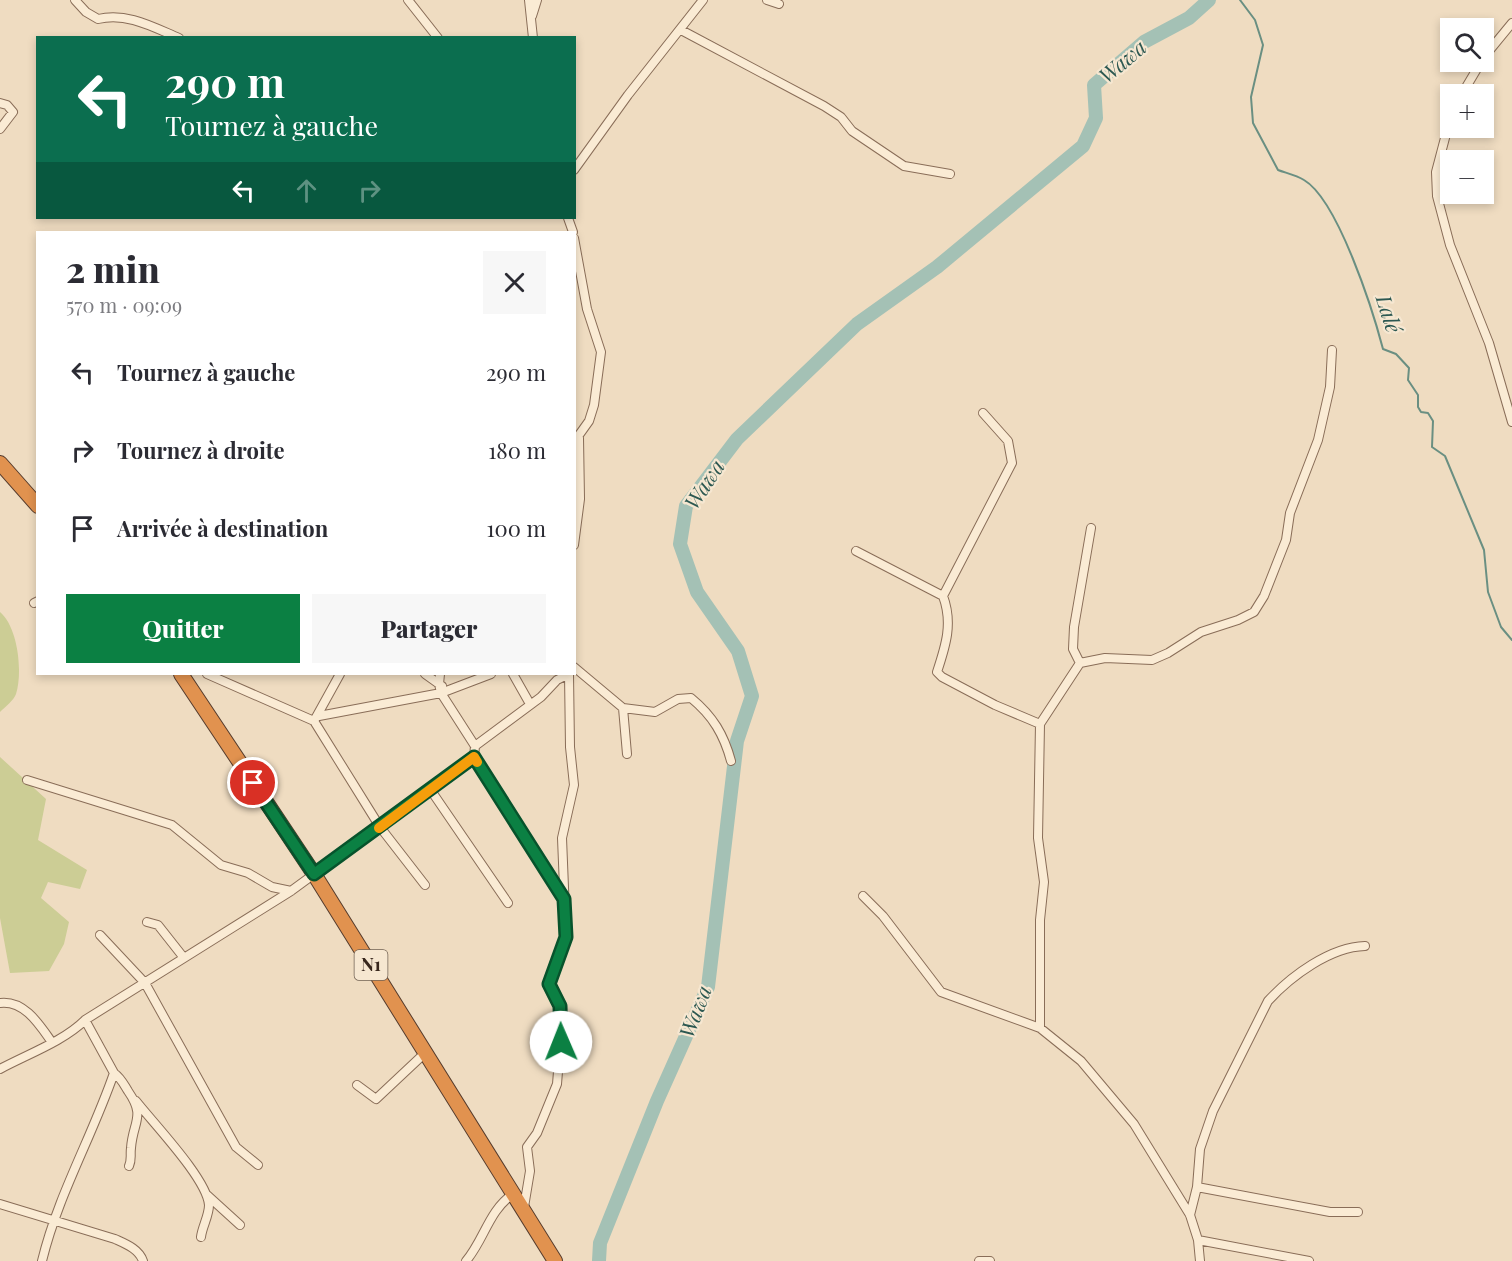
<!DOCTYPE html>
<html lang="fr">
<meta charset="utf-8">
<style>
:root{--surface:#fff;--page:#f7f7f7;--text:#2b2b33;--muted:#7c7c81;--accent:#0b8043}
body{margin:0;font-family:"Playfair Display",serif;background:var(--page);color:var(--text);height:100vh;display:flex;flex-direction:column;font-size:22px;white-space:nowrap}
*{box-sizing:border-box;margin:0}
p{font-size:20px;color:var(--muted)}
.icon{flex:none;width:33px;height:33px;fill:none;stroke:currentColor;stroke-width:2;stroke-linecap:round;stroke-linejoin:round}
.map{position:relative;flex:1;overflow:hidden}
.details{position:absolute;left:36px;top:231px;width:540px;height:444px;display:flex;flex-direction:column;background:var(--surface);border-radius:0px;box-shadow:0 3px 9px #0003}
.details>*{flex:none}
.hud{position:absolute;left:36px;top:36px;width:540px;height:183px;border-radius:0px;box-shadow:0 3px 9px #0003;background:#0b6e4f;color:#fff;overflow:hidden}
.controls{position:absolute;left:1440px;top:18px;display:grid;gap:12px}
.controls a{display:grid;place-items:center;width:54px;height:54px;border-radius:0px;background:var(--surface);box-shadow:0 3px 9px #0003;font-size:30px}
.pin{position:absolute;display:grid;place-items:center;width:51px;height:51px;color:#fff;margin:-26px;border:3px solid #fff;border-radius:50%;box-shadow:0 2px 6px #0007}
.me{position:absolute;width:66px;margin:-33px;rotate:359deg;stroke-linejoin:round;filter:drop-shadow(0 0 4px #0008)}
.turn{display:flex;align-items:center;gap:21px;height:126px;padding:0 30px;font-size:27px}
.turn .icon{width:78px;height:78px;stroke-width:2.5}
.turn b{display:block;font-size:42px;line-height:51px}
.lanes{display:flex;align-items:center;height:57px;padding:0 30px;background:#0003;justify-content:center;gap:30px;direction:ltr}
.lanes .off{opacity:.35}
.round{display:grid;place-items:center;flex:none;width:63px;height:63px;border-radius:0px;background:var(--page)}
.head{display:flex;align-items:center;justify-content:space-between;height:102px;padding:0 30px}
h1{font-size:36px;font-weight:800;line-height:45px}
.primary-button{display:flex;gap:12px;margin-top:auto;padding:12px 30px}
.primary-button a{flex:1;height:69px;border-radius:0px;background:var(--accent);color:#fff;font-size:24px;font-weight:800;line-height:69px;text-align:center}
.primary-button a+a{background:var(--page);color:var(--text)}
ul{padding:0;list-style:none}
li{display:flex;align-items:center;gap:18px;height:78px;padding:0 30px}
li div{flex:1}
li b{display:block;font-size:22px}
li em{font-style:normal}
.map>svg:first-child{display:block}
</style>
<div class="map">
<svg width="1512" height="1261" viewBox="0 0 1512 1261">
<rect width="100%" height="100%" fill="#efdcc1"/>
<path fill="#cccd95" d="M0 612C18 627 23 672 16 694 14 700 5 707 0 712Z
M0 757 46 799 38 840 87 870 80 889 48 882 41 898 69 922 64 944 49 971 10 973 0 918Z"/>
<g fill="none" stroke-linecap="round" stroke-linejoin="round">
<path stroke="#6a8f82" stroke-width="2" d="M1240 0 1255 20 1263 45 1251 97 1253 123 1278 170C1286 173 1296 175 1304 180 1338 200 1373 311 1383 349L1396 354 1409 368 1408 380 1418 395V407L1421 412 1428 413 1433 421 1432 447 1445 456 1484 550 1488 592 1501 627 1512 640"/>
<path stroke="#a4c1b5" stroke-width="14" d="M599 1261 600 1243 657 1101 708 987 737 741 752 696 738 651 697 592 680 544 686 506 737 439 857 324 937 267 1083 146 1096 118 1094 85 1144 42 1189 18 1209 0"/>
<defs>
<path id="street" d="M75 0 86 12 98 19C127 12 153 27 179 38
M408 0 438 38
M529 0 533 38
M767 0 779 4
M532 16 537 0
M681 30 824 106 841 117 852 131 904 166 950 174
M1484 57 1512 23
M1462 94 1481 62
M0 103 7 105 13 112 0 129
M1450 119 1436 172 1437 196 1450 245 1489 343 1512 422
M574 170 628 95 703 0
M568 218 573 232
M574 238 587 309 601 352 594 405 589 421 574 442
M983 413 1008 441 1012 463 943 596C953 623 946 645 937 672L942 677 995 705 1040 724
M574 545 580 499 579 438
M856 551 943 596
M34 603 38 601
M1080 663 1073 649 1074 627 1091 528
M574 667 623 708 655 712 678 699 691 698C713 716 724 735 731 761
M207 674 314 721 340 674
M440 674 439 684 442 686
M513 674 530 704
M623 708 627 754
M319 716 441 693 491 674
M314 721 380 827 425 885
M475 746 541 697 557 680 569 674
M474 757 563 897
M27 780 172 825 221 865 248 873 272 887 291 891
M430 789 508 903
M863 896 883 916 941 992 1040 1028 1081 1061 1134 1124 1190 1215 1198 1240 1200 1261
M147 922 158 925 184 958
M100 935 145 983 236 1147 258 1165
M0 1003C24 1000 39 1024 51 1041
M1040 1028V920L1044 882 1038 838 1040 724 1080 663 1105 658 1152 660 1168 653 1201 632 1238 620 1254 612 1264 596 1286 540 1290 513 1318 440 1330 387 1332 350
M0 1069C28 1054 64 1041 85 1020L291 891 474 757 475 746 441 693 439 684 425 674
M114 1073C121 1078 123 1083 128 1091 146 1117 133 1121 131 1148 130 1155 132 1159 129 1166
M357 1085 376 1099 425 1053
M136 1101C154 1124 207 1179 209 1205 209 1216 202 1227 201 1237
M207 1195 240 1225
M0 1204 115 1239C126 1244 139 1249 143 1261
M524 1207 530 1171 527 1147 537 1133 557 1084 562 1022 560 1006 549 984 566 937 562 838 574 785 570 747 569 674
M1358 1212H1330L1197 1187 1200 1149 1213 1111 1268 1001C1291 976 1330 947 1365 946
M1190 1215 1197 1187
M1198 1240 1309 1261
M42 1261C58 1195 92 1137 114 1073L85 1020
M466 1261C484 1240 489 1210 513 1194
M979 1261H990"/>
<path id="highway" d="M0 463 38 506
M181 674 314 874 555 1261"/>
</defs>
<use href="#street" stroke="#896d58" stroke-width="10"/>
<use href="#highway" stroke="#563c2d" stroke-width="16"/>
<use href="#street" stroke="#faebd4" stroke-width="8"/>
<use href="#highway" stroke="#e1924f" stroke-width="14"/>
</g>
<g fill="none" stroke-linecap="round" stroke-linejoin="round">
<defs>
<path id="route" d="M253 783 314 874 474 757 564 899 566 937 549 984 560 1006 561 1042"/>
</defs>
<use href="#route" stroke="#07532c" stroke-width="15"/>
<use href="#route" stroke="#0b8043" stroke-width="10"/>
<path stroke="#f59e0b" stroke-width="10" d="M379 828 474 757 477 762"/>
</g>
<g text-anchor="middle" stroke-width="4.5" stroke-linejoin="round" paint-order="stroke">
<rect fill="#f6e7d1" stroke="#716153" stroke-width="1.5" x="354.5" y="950" width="33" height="30" rx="4.5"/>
<g font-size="18" font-weight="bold" fill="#38271d">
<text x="371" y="971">N1</text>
</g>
<g font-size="21" font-style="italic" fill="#2c5851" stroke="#f6e7d1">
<text transform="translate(1123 62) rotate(-40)" y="7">Wawa</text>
<text transform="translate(1388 314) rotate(72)" y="7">Lalé</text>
<text transform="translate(705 485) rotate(-57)" y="7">Wawa</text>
<text transform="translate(696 1012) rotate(-69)" y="7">Wawa</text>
</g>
</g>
</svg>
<div class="controls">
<a><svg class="icon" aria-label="search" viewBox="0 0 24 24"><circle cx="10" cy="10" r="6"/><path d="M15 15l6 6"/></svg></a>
<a>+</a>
<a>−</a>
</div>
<div class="pin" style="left:253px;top:783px;background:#d93025"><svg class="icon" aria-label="arrive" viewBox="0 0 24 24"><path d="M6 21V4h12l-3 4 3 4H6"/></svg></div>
<svg class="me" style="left:561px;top:1042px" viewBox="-20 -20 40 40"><circle r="19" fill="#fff"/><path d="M0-13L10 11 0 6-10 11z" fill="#0b8043"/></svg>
<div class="hud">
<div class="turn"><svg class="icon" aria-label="left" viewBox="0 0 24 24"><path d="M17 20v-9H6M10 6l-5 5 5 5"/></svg><div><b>290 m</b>Tournez à gauche</div></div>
<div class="lanes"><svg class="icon" aria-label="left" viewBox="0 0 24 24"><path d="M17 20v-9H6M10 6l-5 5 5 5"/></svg><svg class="icon off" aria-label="ahead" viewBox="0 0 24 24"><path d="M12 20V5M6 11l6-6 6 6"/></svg><svg class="icon off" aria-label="right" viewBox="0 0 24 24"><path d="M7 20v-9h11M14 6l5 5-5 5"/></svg></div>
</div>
<section class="details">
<div class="head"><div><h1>2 min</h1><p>570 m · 09:09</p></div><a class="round"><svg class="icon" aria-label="close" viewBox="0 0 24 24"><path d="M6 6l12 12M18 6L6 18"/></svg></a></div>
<ul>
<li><svg class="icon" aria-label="left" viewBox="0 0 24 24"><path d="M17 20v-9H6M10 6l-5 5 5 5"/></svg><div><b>Tournez à gauche</b></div><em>290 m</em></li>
<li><svg class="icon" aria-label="right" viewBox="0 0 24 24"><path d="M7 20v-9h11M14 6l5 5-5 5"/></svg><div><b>Tournez à droite</b></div><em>180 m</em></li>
<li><svg class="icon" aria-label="arrive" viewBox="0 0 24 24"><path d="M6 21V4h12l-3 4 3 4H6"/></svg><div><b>Arrivée à destination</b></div><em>100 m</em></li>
</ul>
<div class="primary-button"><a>Quitter</a><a>Partager</a></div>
</section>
</div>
